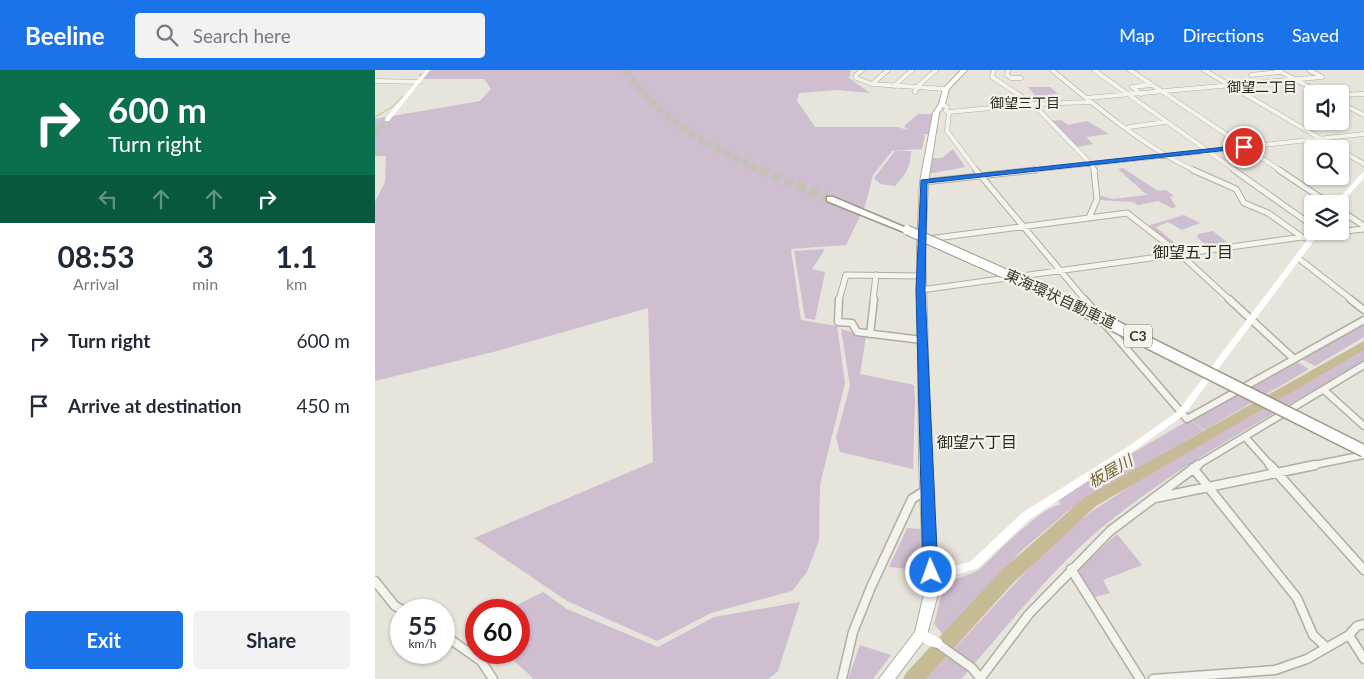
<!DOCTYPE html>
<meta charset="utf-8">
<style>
:root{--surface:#fff;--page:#f2f2f3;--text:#1f2937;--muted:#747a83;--accent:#1a73e8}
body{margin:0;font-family:Lato,"Noto Sans JP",sans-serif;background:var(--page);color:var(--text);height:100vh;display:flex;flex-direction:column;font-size:19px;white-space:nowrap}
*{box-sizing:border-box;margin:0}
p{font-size:16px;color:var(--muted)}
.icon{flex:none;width:28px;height:28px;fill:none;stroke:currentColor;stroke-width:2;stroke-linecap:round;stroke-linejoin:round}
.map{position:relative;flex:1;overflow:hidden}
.drawer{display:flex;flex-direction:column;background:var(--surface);width:375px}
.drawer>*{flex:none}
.hud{background:#0b6e4f;color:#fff;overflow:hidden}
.controls{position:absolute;left:929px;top:15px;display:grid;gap:10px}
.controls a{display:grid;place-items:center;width:45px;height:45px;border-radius:5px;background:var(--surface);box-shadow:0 1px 4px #0004;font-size:25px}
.speed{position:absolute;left:15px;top:529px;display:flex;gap:10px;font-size:25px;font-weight:700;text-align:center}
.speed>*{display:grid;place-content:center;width:65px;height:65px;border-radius:50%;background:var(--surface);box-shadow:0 1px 4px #0004;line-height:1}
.speed small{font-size:12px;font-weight:400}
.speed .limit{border:8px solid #d22;background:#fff;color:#111}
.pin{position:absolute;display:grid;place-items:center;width:42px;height:42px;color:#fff;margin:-21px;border:2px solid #fff;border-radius:50%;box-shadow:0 1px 5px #0007}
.me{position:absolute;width:55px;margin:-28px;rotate:358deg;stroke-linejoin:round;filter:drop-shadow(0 0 4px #0008)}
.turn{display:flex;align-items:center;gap:18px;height:105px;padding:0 25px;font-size:22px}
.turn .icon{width:65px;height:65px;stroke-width:2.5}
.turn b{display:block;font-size:35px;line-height:42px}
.lanes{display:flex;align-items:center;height:48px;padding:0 25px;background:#0003;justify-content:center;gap:25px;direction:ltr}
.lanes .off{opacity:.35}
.eta{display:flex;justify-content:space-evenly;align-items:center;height:85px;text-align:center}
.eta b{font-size:30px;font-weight:700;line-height:35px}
.action{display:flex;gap:10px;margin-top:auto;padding:10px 25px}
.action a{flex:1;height:58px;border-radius:5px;background:var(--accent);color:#fff;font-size:20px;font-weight:700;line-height:58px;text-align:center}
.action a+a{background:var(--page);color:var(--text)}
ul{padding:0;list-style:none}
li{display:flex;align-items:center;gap:15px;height:65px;padding:0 25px}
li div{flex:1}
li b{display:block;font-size:19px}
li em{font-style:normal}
header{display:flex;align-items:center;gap:30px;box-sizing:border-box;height:70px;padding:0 25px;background:var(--accent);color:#fff}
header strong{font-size:24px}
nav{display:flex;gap:28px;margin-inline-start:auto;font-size:18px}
.search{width:350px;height:45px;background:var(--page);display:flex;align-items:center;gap:12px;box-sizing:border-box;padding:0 18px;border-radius:5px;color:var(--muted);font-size:19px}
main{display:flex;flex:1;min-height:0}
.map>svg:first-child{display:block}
</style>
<header>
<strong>Beeline</strong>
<div class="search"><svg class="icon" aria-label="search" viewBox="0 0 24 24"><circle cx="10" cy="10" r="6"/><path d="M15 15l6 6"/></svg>Search here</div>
<nav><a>Map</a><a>Directions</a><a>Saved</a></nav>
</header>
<main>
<section class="drawer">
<div class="hud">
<div class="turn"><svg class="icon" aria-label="right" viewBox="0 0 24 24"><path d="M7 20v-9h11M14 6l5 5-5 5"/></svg><div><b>600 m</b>Turn right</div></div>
<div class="lanes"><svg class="icon off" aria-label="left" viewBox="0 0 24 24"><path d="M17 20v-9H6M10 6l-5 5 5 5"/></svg><svg class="icon off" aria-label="ahead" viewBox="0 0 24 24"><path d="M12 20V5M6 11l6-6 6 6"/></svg><svg class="icon off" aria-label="ahead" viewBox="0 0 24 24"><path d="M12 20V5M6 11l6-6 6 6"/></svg><svg class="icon" aria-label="right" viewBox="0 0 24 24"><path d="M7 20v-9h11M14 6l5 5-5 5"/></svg></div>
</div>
<div class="eta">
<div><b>08:53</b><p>Arrival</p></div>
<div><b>3</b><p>min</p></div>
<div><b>1.1</b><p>km</p></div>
</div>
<ul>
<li><svg class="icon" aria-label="right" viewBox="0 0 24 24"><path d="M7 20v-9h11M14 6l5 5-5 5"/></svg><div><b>Turn right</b></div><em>600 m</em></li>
<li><svg class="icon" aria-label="arrive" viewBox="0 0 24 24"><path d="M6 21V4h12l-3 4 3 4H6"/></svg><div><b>Arrive at destination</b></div><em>450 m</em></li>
</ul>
<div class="action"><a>Exit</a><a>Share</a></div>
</section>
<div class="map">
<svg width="989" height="609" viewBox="0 0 989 609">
<rect width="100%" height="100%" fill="#e6e4db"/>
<path fill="#cfbdd0" d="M58 0H476L474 8 495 23 463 20 424 23 422 31 440 57H522L533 60 529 56 543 44H559L556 64H547L550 65 547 79 517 81 498 105 490 136 471 175 416 179 426 250 462 256 470 313 445 415 444 471 432 502 417 521 336 543 282 571 192 531 99 468 278 392 273 238 122 281 0 311V132L10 112 11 86H0V49L105 31 116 19 109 9H45L44 4Z
M653 17H675L683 24H678L684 32 658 33 654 29 662 28Z
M686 50 693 55 712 51 734 64 711 67 718 74 701 77 676 51Z
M578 79 590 97 553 104 556 88H567Z
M520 81H536C536 97 530 105 520 116L505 114 499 108Z
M748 98 783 121 791 120 799 126 795 127 801 137 797 138 783 131 763 135 758 132 724 130 723 125 738 129 772 125 743 99Z
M809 145 825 153 807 160 793 152 781 157 808 180 805 181 772 156Z
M838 161 854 174 833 177 822 167 823 164Z
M450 179 437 199 450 202 440 250 430 248 419 181Z
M989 252V267L940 296 923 287Z
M466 259 491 266 485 304 539 315 540 332 538 399 465 382 461 368 475 316Z
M989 278V291C901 343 810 390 731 454 679 496 630 559 586 609H551L659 493 697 457 719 440 783 398Z
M918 290 934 299 830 360 815 350Z
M814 350 829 360 693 441 645 482 570 567 559 554C563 543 564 526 571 517 579 505 597 507 607 497 622 483 667 436 685 435L684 430 720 405Z
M532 458 547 459 545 500 514 497Z
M742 464 767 495 728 510 735 523 720 527 702 500Z
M168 522 192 539 283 577 339 547 425 532 403 601 393 609H159L139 591 117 583 144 582V540H132Z
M485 575 516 585 498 609H473Z"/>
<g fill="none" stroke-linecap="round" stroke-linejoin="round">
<path stroke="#c7bb96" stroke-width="1" d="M0 47 17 37 28 26"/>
<path fill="#c7bb96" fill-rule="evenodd" d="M989 271V280L721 436 639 512 551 609H528L531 603 626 501 709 428Z"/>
<path stroke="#c4c2b7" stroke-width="5.5" stroke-dasharray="5.5 2.5" stroke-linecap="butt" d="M0 64 12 50"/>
<path stroke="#c4c2b7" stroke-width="7" stroke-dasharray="7 3" stroke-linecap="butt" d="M250 0C285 49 333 77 388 101"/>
<path stroke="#c4c2b7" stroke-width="9" stroke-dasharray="9 4.5" stroke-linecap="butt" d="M385 100 455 129"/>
<defs>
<path id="street-far3" d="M487 0 481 5V8L497 14
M513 0 497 14 571 19
M619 0 617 7 658 34 716 94 720 101
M633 0 632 5 636 8H646
M677 0C718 34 773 80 821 101
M719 0 861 101
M755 0 906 101
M829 0 963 79
M902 0 948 24
M876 5 905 2
M0 11 45 12
M519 16 537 0
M540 22 542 17 561 0
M766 24 757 17 776 15
M965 25 989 24
M711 28 947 7 934 0
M965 33 989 45
M567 34 572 37 571 41 574 42 658 34 716 32
M574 42 572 61 602 101
M754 57 791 52
M965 80 989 94
M649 101 989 64"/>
<path id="street-far2" d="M601 100 710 230
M818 100 861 119 869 133 893 143 927 167 935 169
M859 100 938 156
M904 100 955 134
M549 112 660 100
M965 140 989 156
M714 148 722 129 719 100
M941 164 989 159
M553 169 752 143 805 184 855 230
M923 188 977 230
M546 220 927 167
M464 230 471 205 546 206
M498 230 501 205"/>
<path id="street-far1" d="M464 229 463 252 477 253 482 262 547 270
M709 229 721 243
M854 229 918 288
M975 229 989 240
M730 254 812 349 989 250
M495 264 499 229
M949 320 989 356
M871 368 896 396
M821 396 989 295
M934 396 989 385"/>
<path id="street" d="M895 395 989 500
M818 398 922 528 938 565 951 577
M780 428 940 395
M696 499 765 609
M0 511 20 536 28 540
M69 565 106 591 118 609
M974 565 989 589
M562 573 597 598 606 609
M467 609 478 562 496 517 537 429 551 420
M605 609 654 544 735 461 823 395
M778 609 900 600 932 589 974 565 982 556 989 554"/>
<path id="primary" d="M586 0H592L574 19 570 34 564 43 553 112 550 179 556 388 563 524 551 568 520 609H504L540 562 549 524 544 388 542 179 545 112 558 43 564 34 568 19Z"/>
<path id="highway" d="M452 127H458L536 160 532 163 529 162 452 131Z"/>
</defs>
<use href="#street-far3" stroke="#b0ada1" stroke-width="5"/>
<use href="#street-far2" stroke="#b0ada1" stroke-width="7"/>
<use href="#street-far1" stroke="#b0ada1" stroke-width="9"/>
<use href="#street" stroke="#b0ada1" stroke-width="11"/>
<use href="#primary" stroke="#b1ae9b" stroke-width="2"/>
<use href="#highway" stroke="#9c9883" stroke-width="3"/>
<use href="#street-far3" stroke="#f4f4ee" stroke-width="4"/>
<use href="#street-far2" stroke="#f4f4ee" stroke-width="5"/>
<use href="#street-far1" stroke="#f4f4ee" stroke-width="6"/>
<use href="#street" stroke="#f4f4ee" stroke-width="8"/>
<path fill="#fff" fill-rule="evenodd" d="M51 0H55L14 51H10V49Z
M989 102V108L965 135 959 134 987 103Z
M939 161H946L809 345 760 380 655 449 603 498 574 507 552 505 550 502 552 499 574 497 595 492 647 443 754 376 803 341Z
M546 559 566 569 568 573 566 577C558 580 544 571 540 564L542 560Z"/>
<use href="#primary" fill="#fff" fill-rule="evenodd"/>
<use href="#highway" fill="#fff" fill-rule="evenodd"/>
<defs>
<path id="highway-bridge-far1" d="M532 160 689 230"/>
<path id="highway-bridge" d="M686 229 989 381"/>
</defs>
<use href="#highway-bridge-far1" stroke="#9c9883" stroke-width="11" stroke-linecap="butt"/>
<use href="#highway-bridge" stroke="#9c9883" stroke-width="14" stroke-linecap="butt"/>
<use href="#highway-bridge-far1" stroke="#fff" stroke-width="9"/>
<use href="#highway-bridge" stroke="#fff" stroke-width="11"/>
</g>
<path fill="#1a73e8" stroke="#114b97" d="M869 75H872V78L552 113 550 220 563 502 561 506H551L548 502 541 220 546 110Z"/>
<g text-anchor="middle" stroke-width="4.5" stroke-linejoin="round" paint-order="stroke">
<g font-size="14" fill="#2c2a18" stroke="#f4f2eb">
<text x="887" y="22">御望二丁目</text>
<text x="650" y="38">御望三丁目</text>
</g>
<rect fill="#f4f2eb" stroke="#737060" stroke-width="1" x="749" y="254.5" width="28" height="23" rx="4"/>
<g font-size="14" font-weight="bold" fill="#3c3925">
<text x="763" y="271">C3</text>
</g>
<g font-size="15" fill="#3c3925" stroke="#f4f2eb">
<text transform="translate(685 229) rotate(25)" y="5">東海環状自動車道</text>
</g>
<g font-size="16" fill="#2c2a18" stroke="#f4f2eb">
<text x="818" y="188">御望五丁目</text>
<text x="602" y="378">御望六丁目</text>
</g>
<g font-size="16" font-style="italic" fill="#6f6230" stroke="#f4f2eb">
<text transform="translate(735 401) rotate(-30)" y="6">板屋川</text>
</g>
</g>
</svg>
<div class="controls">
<a><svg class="icon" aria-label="sound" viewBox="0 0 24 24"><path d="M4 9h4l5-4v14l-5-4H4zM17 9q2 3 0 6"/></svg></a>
<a><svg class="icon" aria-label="search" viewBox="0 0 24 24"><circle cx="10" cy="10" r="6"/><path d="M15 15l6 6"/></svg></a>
<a><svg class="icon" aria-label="layers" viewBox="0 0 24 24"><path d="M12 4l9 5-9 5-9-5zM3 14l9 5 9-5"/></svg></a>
</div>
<div class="speed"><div>55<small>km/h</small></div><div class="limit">60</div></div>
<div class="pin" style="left:869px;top:77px;background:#d93025"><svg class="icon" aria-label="arrive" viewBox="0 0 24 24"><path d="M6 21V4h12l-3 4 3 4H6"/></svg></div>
<svg class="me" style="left:556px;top:502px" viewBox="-20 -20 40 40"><circle r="17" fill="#1a73e8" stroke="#fff" stroke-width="3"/><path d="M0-11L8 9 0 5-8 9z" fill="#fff"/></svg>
</div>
</main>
